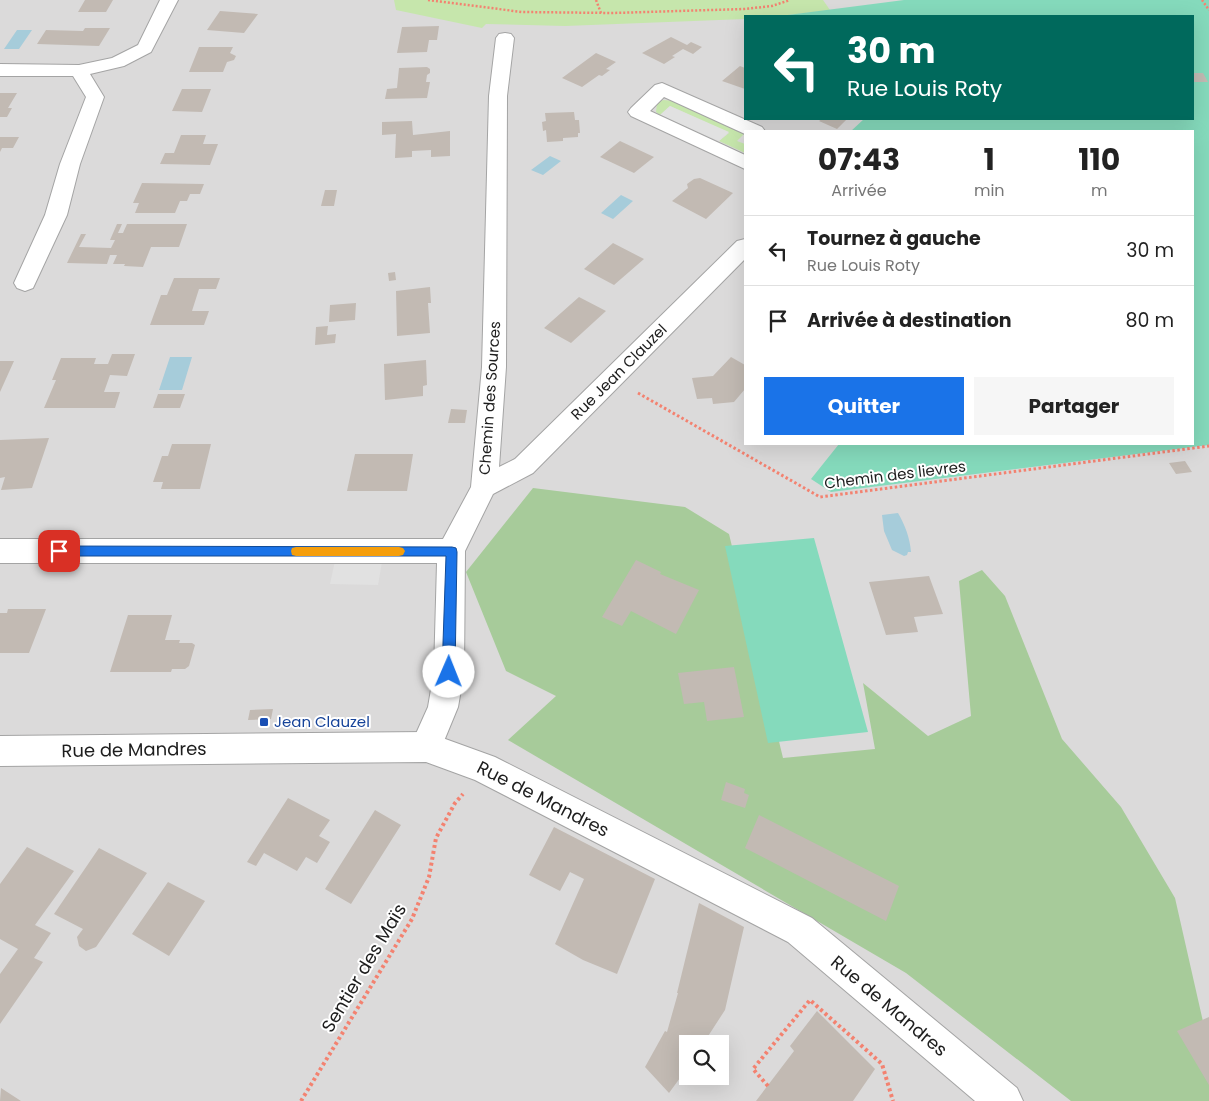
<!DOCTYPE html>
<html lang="fr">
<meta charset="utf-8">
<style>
:root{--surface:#fff;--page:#f6f6f6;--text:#222;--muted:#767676;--line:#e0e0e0;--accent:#1a73e8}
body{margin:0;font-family:Poppins,sans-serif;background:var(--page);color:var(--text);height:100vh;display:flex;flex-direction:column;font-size:19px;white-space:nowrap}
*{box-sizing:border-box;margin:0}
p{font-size:16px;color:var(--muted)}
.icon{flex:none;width:28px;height:28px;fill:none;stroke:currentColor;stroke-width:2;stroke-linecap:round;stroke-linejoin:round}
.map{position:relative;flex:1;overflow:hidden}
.sheet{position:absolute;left:744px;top:130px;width:450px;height:315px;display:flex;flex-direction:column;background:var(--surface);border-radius:0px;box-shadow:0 5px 20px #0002}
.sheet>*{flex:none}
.banner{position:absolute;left:744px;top:15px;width:450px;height:105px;border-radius:0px;box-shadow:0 5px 20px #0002;background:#00695c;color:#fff;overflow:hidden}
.fabs{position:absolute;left:679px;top:1035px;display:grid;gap:10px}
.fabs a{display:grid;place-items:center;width:50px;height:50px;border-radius:0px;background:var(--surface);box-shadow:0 5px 20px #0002;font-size:25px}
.pin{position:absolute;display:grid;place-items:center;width:42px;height:42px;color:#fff;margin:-21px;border-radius:10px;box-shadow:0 2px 8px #0006}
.me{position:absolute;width:55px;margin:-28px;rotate:1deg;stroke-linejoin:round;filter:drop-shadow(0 0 4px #0008)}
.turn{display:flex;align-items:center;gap:18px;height:105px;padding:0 20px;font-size:22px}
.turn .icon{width:65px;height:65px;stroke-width:2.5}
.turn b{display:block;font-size:35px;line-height:42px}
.eta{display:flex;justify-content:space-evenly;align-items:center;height:85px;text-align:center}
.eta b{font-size:30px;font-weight:700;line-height:35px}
.button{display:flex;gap:10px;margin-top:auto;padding:10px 20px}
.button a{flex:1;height:58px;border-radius:0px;background:var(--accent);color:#fff;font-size:20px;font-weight:700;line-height:58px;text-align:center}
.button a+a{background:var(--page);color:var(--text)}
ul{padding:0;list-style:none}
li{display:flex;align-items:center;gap:15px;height:70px;padding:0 20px;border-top:1px solid var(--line)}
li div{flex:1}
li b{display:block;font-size:19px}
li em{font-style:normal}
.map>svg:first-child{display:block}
</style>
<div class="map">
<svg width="1209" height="1101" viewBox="0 0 1209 1101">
<rect width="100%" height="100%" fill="#eeebe4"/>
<path fill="#dbdada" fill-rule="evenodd" d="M0 0H1209V1101H0ZM745 16H1192V119H745ZM745 131H1192V444H745ZM688 1044H720V1076H688Z"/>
<path fill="#c6e6ac" d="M394 0H823L830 10 780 16H745V19L565 26 486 24 482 28 396 10Z
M663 100 676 101 745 133 737 141 745 144V153L719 141 729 133 670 106 660 115 656 112 657 103Z"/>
<path fill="#a7cb9a" d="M533 488 685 507 729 534 783 758 875 749 863 683 928 736 971 716 959 581 982 570 1005 596 1062 739 1121 807 1175 898 1209 1048V1101H1071L906 973 508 740 556 696 506 671 466 572Z"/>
<path fill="#85dabc" d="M904 0H1209V445L831 492 811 479 839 444H1192V131H851L864 119H1192V16H780Z
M814 538 868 732 768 743 725 546Z"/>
<path fill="#e1e1e1" d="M670 106 729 132 719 141 660 115Z
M335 561 382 562 378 585 330 584Z"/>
<path fill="#a6ccda" d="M17 30H32L19 49H4Z
M550 156 561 161 543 175 531 170Z
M621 195 633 201 613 219 601 213Z
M170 357H192L182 390H159Z
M898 513C905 525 910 538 911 552H908L907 555 904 556 892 550 884 531 882 515Z"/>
<path fill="#c2bab3" d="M85 0H113L106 12H78Z
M220 11 258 14 244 33 207 30Z
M439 26 437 40H429L427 52 397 53 402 27Z
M85 28H110L99 46 37 44 46 30 83 31Z
M671 37 687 45 691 42 702 47 693 54 683 49 672 56 675 57 664 64 642 53Z
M199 47H233L230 53 236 56 234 60 227 62 223 72H189Z
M596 53 616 62 606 69 610 70 602 76 599 75 582 87 562 78Z
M740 66 745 68V89L722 81Z
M427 67 430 69V73L427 75 426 82H430L427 98 385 99 387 89 397 88 399 68Z
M1192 73H1203L1208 82H1192Z
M182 89H211L202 112 172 111Z
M0 93H17L8 108H12L7 117H0Z
M574 112 575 120H579L580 133H578V137L563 138V141L547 142 546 130 543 131 542 122 546 121 545 113Z
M822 119H847L837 129 819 121Z
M412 121 413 135 450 131V156L431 157V150L412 151V157L395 158 396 134 382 135V122Z
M181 135H206L203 144H218L210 165 160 164 165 153H174Z
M0 137H19L13 148H2L0 152Z
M620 141 654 157 634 173 600 157Z
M700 178 733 193 706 219 672 201 688 188 687 184 694 179Z
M142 183 204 184 200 194H190L187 201H180L175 213H135L139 203H133Z
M325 190H337L334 206H321Z
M117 224H122L118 233H123L127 224H187L179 247H151L143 267 124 266 125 264H113L117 255H110L107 264 67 263 81 234H86L79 247 111 248 115 240H110Z
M613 243 644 259 614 285 584 269Z
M395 272 396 280 389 281 388 273Z
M174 278H220L216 289H199L192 311H209L204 325H150L161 295H167Z
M430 287 431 303H428L430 333 397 336 396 291Z
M579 297 606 311 571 343 544 328Z
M356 303 355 320 329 322 330 305Z
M328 326 327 335 336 334 335 343 315 345 316 327Z
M112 354H135L127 376 110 375 104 392H120L115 408H44L56 380H52L61 358H96L94 364H108Z
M731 357 745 365V389L734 402 713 404 712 398 697 399 692 378 713 376Z
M426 360 427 385 423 386V396L385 400 384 364Z
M0 361H14L0 392Z
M158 394H185L180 408H153Z
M451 409 467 410 465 423H448Z
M49 438 32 488 1 490 5 477 0 478V440Z
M172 444H211L200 489H161L163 482H153L162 456H168Z
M355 454H413L407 491H347Z
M1185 461 1192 472 1176 474 1169 463Z
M636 560 661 572 660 574 699 590 676 634 631 611 622 626 602 617Z
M929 576 943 614 914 617 918 632 886 635 869 582Z
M8 609H46L29 653H0V613H7Z
M128 615H172L165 640H180L179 643H192L195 645 189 666 185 669H172L171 672H110Z
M734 667 744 717 707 721 704 702 684 704 678 673Z
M273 709 271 719 248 720 250 710Z
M726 782 745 789 744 793 749 795 745 808 721 800Z
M288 798 330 820 319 836 330 842 317 863 306 857 297 871 264 853 256 866 247 862Z
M375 810 401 825 351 904 325 889Z
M759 815 899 886 886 921 745 848Z
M554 827 655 879 617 974 583 960 555 944 584 879 570 872 560 891 529 875Z
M27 847 74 871 35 925 51 933 34 958 43 962 0 1024V974L18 949 0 939V884Z
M99 848 147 873 96 947 86 951 79 946 77 937 83 929 54 914Z
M168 882 205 901 169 956 132 934Z
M699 903 744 927 725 1010 703 1044H688V1067L669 1093 645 1067 665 1031 667 1032 678 993H677Z
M817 1011 875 1069 853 1101H756L794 1051 790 1046Z
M1209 1017V1085L1177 1031Z
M1 1088 21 1101H0Z"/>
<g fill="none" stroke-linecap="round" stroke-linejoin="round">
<defs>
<path id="minor" d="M160 0H178L151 52 124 66 90 74 104 97 80 164 67 215 33 288 25 291 17 288 14 283 45 215 60 164 86 97 73 76H0V64L79 65 112 58 138 45Z
M505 33 511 34 514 38 507 96 506 367 499 467 515 459 737 241 745 239V259L533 473 493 494 465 551 464 672 458 707 437 758 426 762 415 758 410 747 428 707 434 672 437 563H0V539H443L471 487 482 367 489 96 496 38 499 34Z
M662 83 762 127 765 131H745V134L664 97 650 111 745 155V169L631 116 628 112 631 108 655 85Z"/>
<path id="tertiary" d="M426 732 495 757 812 918 1017 1088 1023 1101H975L788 942 475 780 426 762 0 766V736Z"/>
</defs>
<use href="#minor" stroke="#a4a4a4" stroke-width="2"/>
<use href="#tertiary" stroke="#a4a4a4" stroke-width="2"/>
<path stroke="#f38270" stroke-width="2.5" stroke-dasharray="2 2" stroke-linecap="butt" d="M428 0 522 12 613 13 744 9 772 6 790 0
M596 0 601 13
M1202 0 1209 10"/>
<path stroke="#f38270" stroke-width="3" stroke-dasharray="2.5 2.5" stroke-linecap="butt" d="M638 393 820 497 1209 446"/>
<path stroke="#f38270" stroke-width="4" stroke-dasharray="3 3" stroke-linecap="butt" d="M768 1086 753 1069 810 1000 882 1064 893 1101
M301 1101 412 919 429 877 436 838 455 803 463 794"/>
<use href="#minor" fill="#fff" fill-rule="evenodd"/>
<use href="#tertiary" fill="#fff" fill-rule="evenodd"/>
</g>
<path fill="#1a73e8" stroke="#114b97" d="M59 546 452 547 456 548 457 552 455 672 453 676 449 678 444 676 442 672 446 556H59L55 555 53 551 55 548Z"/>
<path fill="#f59e0b" d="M296 547H399L403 548 405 551 403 555 399 556H296L292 555 291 551 292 548Z"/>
<rect fill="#1a4fb4" stroke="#fff" stroke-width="2" x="259" y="717" width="10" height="10" rx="2.5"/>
<g text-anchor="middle" stroke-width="4" stroke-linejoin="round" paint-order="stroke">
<g font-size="15" fill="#1d1d1d" stroke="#fff">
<text transform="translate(619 372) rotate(-45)" y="5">Rue Jean Clauzel</text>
<text transform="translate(490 398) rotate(-86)" y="5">Chemin des Sources</text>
<text transform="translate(895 475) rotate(-7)" y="5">Chemin des lievres</text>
</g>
<g font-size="15" fill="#164399" stroke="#fff" text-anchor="start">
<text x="274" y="727">Jean Clauzel</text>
</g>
<g font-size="18" fill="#1d1d1d" stroke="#fff">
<text transform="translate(134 750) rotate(-1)" y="6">Rue de Mandres</text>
<text transform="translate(543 799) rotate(27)" y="6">Rue de Mandres</text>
<text transform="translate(364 968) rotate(-59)" y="6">Sentier des Maïs</text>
<text transform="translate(889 1006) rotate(40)" y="6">Rue de Mandres</text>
</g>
</g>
</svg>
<div class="fabs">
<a><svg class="icon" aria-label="search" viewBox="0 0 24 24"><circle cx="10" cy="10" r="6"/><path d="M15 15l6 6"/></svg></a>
</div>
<div class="pin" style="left:59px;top:551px;background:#d93025"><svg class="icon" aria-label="arrive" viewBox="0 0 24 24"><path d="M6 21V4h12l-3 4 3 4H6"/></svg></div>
<svg class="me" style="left:449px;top:672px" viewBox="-20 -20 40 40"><circle r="19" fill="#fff"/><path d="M0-13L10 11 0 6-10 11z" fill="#1a73e8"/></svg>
<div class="banner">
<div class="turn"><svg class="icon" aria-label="left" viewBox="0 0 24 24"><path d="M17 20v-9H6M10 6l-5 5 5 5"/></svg><div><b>30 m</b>Rue Louis Roty</div></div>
</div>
<section class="sheet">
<div class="eta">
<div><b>07:43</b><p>Arrivée</p></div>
<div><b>1</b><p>min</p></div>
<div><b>110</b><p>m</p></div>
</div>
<ul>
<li><svg class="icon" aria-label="left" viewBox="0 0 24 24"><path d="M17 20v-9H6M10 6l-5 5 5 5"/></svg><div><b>Tournez à gauche</b><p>Rue Louis Roty</p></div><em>30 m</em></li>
<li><svg class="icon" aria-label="arrive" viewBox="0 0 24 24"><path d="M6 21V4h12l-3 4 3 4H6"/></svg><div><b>Arrivée à destination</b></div><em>80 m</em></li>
</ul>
<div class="button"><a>Quitter</a><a>Partager</a></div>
</section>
</div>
